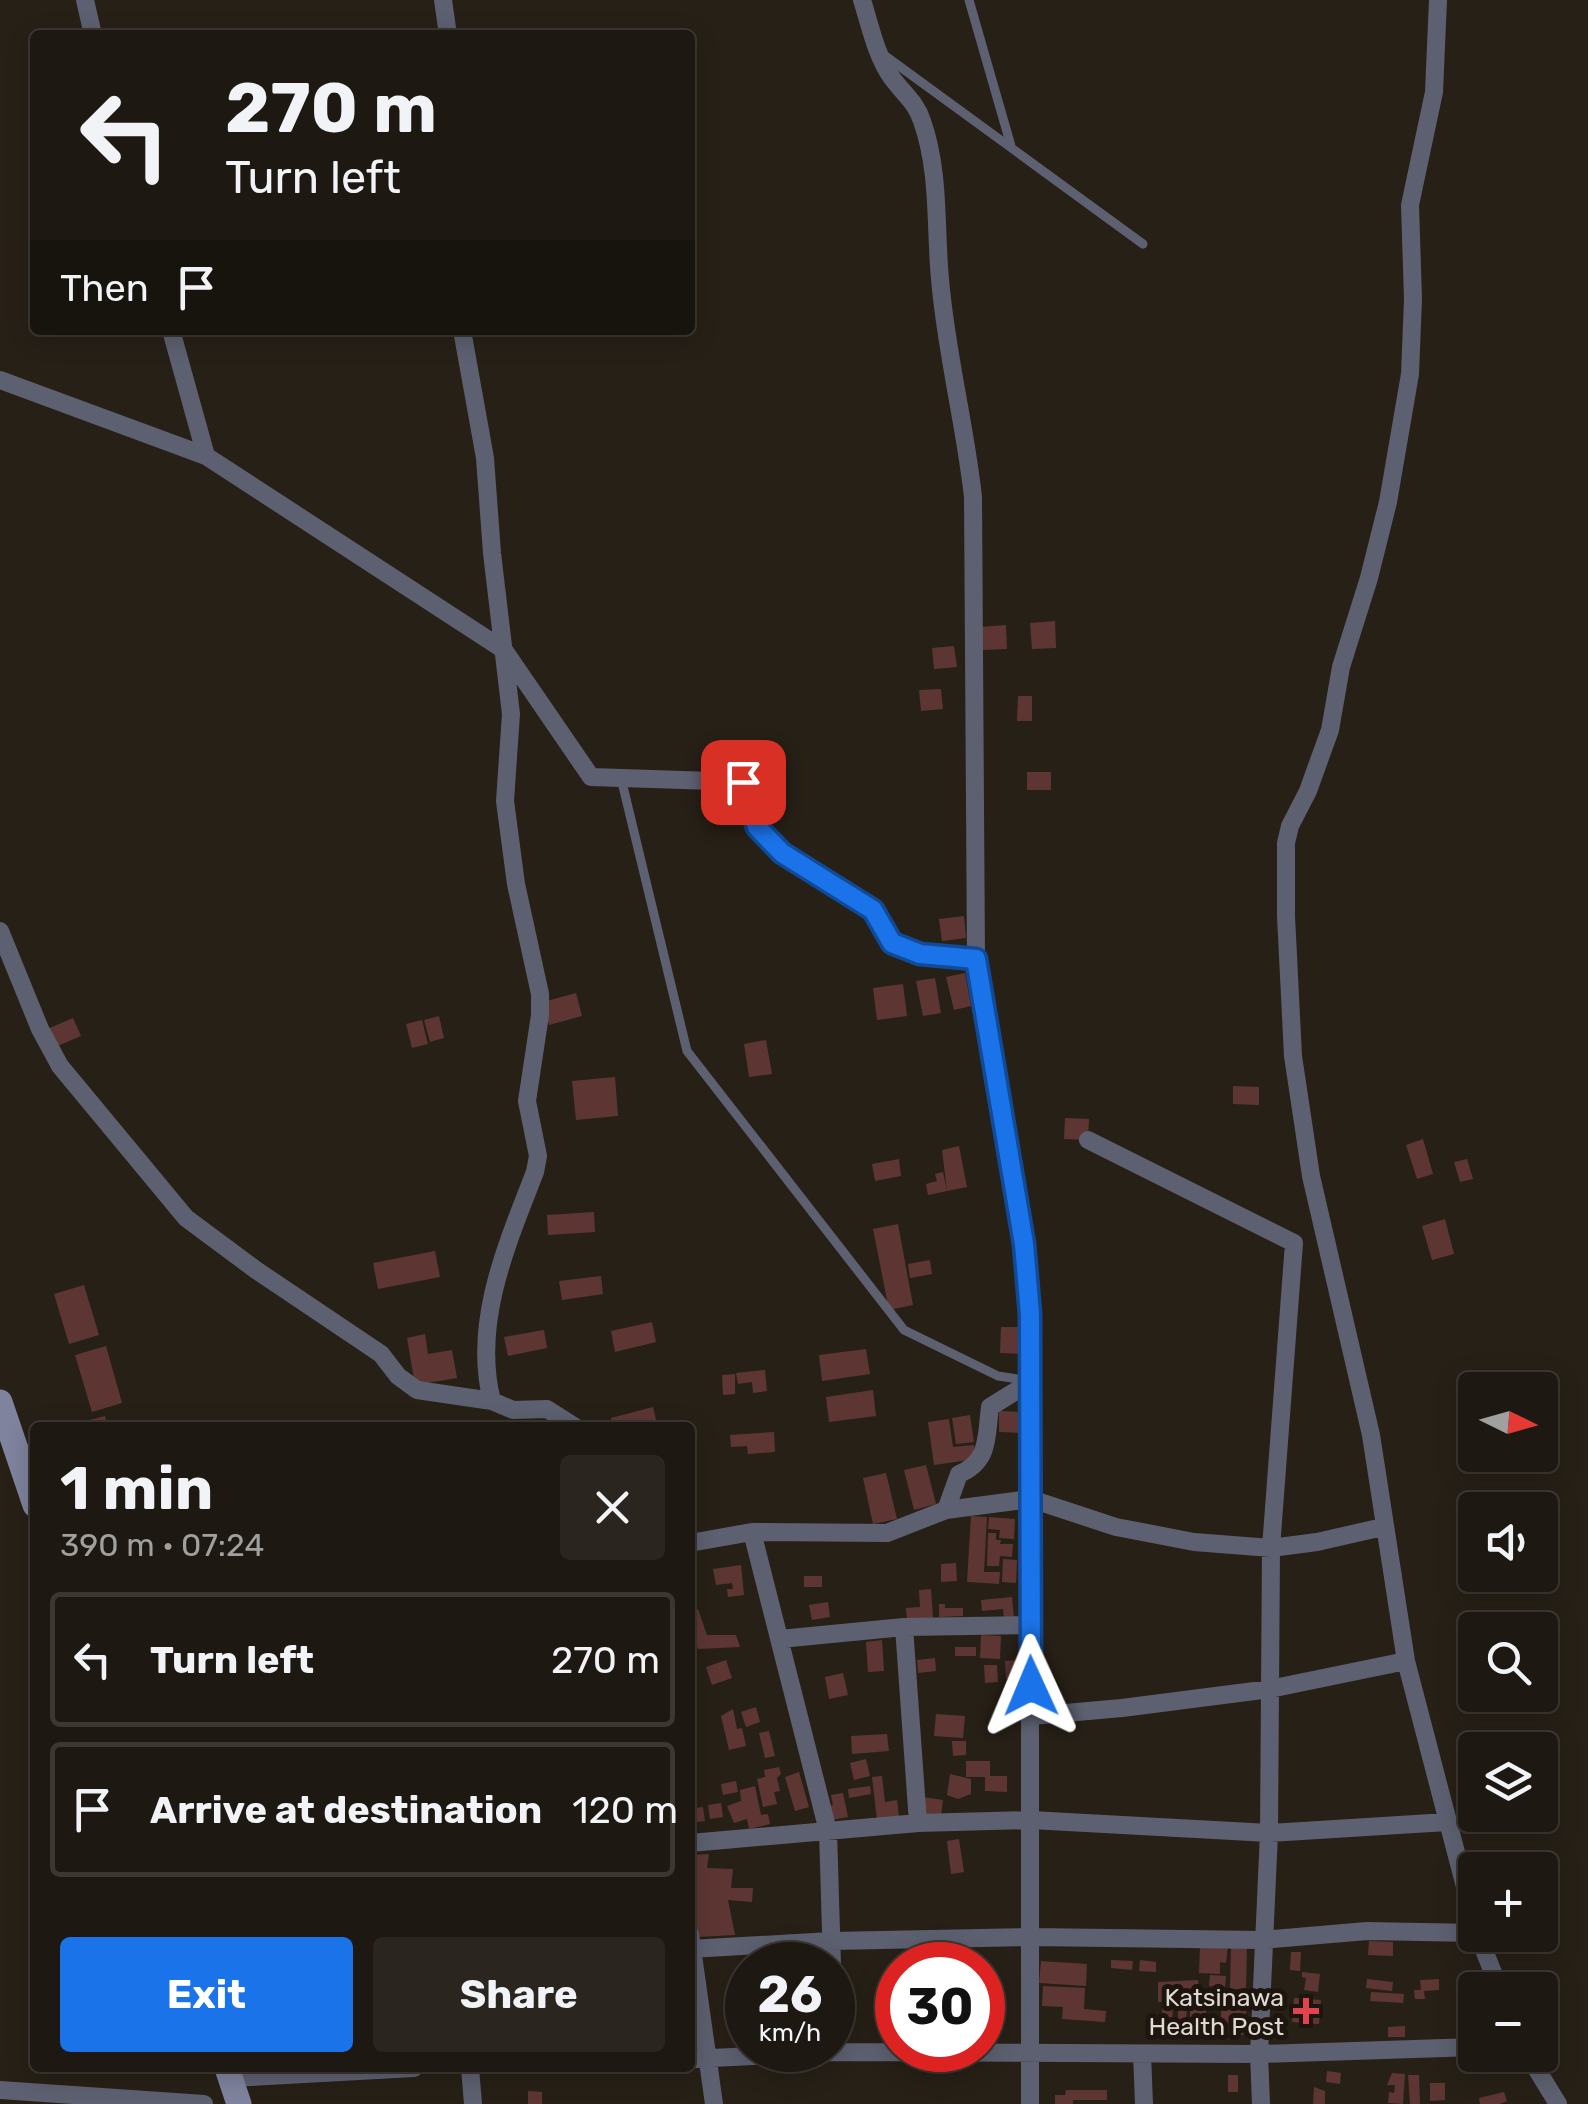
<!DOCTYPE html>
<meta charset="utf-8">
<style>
:root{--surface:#1d1811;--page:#2a251f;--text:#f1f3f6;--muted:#a0a09f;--line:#3b3731;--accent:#1a73e8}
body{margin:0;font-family:Rubik,sans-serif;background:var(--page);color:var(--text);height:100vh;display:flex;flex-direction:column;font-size:38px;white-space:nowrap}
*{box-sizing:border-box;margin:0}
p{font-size:32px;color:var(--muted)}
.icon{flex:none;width:55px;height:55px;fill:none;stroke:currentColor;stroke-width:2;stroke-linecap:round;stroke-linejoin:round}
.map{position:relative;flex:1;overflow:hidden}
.side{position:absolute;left:30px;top:1422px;width:665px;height:650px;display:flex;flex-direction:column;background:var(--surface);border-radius:10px;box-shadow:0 5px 25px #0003,0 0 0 2px var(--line)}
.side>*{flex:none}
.guide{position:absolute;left:30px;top:30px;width:665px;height:305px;border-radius:10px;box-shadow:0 5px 25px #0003,0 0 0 2px var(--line);background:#1d1811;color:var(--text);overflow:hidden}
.needle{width:65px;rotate:95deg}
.fabs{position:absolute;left:1458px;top:1372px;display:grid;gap:20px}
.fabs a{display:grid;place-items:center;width:100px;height:100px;border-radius:10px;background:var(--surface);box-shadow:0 5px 25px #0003,0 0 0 2px var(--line);font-size:50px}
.speed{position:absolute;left:725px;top:1942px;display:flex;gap:20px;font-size:50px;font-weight:700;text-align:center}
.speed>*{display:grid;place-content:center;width:130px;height:130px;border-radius:50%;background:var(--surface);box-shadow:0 5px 25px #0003,0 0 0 2px var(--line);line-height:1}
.speed small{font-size:25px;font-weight:400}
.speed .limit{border:15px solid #d22;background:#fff;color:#111}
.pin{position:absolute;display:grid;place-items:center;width:85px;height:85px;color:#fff;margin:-42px;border-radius:20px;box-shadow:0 5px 15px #0006}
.me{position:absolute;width:110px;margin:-55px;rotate:359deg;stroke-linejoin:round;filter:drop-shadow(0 0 8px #0008)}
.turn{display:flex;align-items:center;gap:35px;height:210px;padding:0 30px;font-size:45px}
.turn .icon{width:130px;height:130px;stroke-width:2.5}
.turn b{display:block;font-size:70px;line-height:85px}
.then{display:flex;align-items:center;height:95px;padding:0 30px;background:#0003;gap:20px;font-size:38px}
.round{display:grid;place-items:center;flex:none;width:105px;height:105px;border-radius:10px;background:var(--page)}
.summary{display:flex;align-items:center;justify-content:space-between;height:170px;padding:0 30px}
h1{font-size:60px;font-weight:700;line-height:75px}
.cta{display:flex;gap:20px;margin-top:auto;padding:20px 30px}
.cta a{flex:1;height:115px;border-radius:10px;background:var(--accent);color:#fff;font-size:40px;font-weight:700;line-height:115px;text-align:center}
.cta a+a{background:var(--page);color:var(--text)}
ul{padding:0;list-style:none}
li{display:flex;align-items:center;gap:30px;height:135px;margin:0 20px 15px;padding:0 10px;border:5px solid var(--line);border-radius:10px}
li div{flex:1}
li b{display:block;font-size:38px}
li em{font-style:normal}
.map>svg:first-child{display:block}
</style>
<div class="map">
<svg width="1588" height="2104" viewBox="0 0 1588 2104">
<rect width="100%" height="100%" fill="#272017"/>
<path fill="#5d3634" d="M1055 621 1056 648 1032 649 1030 623Z
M1006 625 1007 649 981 650 980 627Z
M954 646 957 667 934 669 932 648Z
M941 689 943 709 921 711 919 690Z
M1018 696H1032V721H1017Z
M1027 772H1051V790H1027Z
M722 785 730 822 719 825 710 788Z
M748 796 755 819 735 825 729 802Z
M964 916 966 938 942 941 939 919Z
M965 973 971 1006 954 1010 946 977Z
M935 978 941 1013 923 1016 916 981Z
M903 984 907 1016 877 1020 873 988Z
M576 993 582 1016 549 1025 543 1002Z
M439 1016 444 1038 430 1042 424 1020Z
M73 1018 81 1036 53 1048 45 1030Z
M422 1020 428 1044 412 1048 406 1024Z
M766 1040 772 1074 749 1077 744 1044Z
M615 1077 618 1116 576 1120 572 1081Z
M1233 1086 1259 1087V1105L1233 1104Z
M1065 1118 1089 1119 1088 1140 1064 1139Z
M1423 1139 1433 1174 1417 1179 1406 1145Z
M959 1146 967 1187 947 1191 942 1150Z
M899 1159 901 1176 875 1181 872 1164Z
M1467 1159 1473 1179 1460 1182 1454 1162Z
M943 1172 947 1191 928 1195 926 1184 937 1181 935 1174Z
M594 1212 595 1232 548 1235 547 1215Z
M1445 1219 1454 1254 1432 1260 1422 1226Z
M898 1224 913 1305 889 1310 873 1229Z
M435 1251 440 1277 378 1289 373 1263Z
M930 1260 932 1274 910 1278 908 1264Z
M601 1276 603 1294 562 1300 559 1281Z
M84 1285 99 1335 69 1344 54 1294Z
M652 1322 656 1342 615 1352 611 1331Z
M1001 1327H1023L1022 1354 1000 1353Z
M544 1330 547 1348 508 1356 504 1337Z
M425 1334 428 1354 452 1350 457 1378 415 1385 407 1338Z
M106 1346 122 1403 92 1412 75 1355Z
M866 1349 870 1374 822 1381 819 1355Z
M765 1370 767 1391 753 1393 752 1382 738 1384 736 1373Z
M735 1374V1394L723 1395 722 1375Z
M873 1390 876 1416 829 1422 826 1397Z
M653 1407 658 1428H613L611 1418Z
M999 1411 1021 1412V1433L999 1432Z
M970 1415 974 1442 956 1444 952 1418Z
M105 1416 108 1428H66V1426Z
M949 1419 953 1447 974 1445 976 1459 934 1465 928 1422Z
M774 1432 775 1452 748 1454 747 1446 731 1447 730 1435Z
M926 1465 936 1504 914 1510 904 1470Z
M886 1473 897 1519 873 1524 863 1478Z
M971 1516 987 1517 984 1572H1000L999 1584 967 1582Z
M989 1517 1015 1519 1014 1539 999 1538 1000 1530 988 1529Z
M988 1533H996V1540H1001L1000 1544H1013L1012 1557 1000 1556 999 1566H987Z
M1003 1559 1017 1560 1016 1583 1002 1582Z
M956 1563 957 1581 941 1582V1564Z
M741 1565 744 1595 728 1597 727 1589H733L732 1583 716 1585 713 1569Z
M804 1576H822V1587H804Z
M931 1589 933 1618 907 1620 906 1608 920 1607 919 1590Z
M1012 1597 1014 1618 1004 1619 1003 1609 982 1611 981 1600Z
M828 1602 830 1617 812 1620 809 1605Z
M939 1604H945V1608H963V1616L939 1617Z
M698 1609 707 1635H736L740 1647 698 1649 690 1628V1612Z
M981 1635 1001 1636 1000 1659 980 1658Z
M882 1640 884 1671 868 1672 866 1642Z
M955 1647H976V1656H955Z
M935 1658 936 1671 918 1673 917 1660Z
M726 1660 732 1678 712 1685 706 1667Z
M1018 1660 1019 1678 1006 1679 1005 1661Z
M984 1665H997L998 1682 985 1683Z
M843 1673 848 1695 829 1699 825 1677Z
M756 1707 760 1722 746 1727 741 1712Z
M733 1709 737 1729 742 1728 746 1746 729 1750 721 1716Z
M936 1714 965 1716 963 1738 934 1736Z
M769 1731 775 1756 765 1758 759 1733Z
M887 1734 889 1751 852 1754 851 1736Z
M952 1741H966V1755L953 1756Z
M866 1759 870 1776 854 1780 850 1763Z
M966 1761H990V1776H1007V1792L985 1791V1777H966Z
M779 1767 781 1774 777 1778 780 1791 774 1792 777 1804 763 1807 757 1779 765 1777 764 1770Z
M799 1772 809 1807 795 1811 785 1777Z
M950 1774 971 1779V1794L958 1799 947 1795Z
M882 1776 885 1802 897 1800 899 1817 877 1820 872 1777Z
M736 1781 738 1792 723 1795 721 1784Z
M755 1786 761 1815 768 1814 770 1824 749 1829 747 1819 734 1823 727 1806 741 1801 740 1790Z
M870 1786 871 1794 849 1798 848 1789Z
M843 1793 848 1817 826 1821 824 1807 833 1805 831 1795Z
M923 1797 943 1800 941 1817 921 1814Z
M721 1803 723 1817 710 1819 708 1805Z
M703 1807 705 1821 690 1823V1809Z
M959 1839 964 1872 951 1874 947 1841Z
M709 1854 707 1868 733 1869 731 1888H753L752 1902 728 1900 735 1935 697 1937 690 1855Z
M1369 1941 1393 1942V1956L1368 1955Z
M1228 1946 1226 1963 1220 1962V1974L1199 1973 1200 1947Z
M1231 1946H1247L1246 1989H1230Z
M1291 1952H1301L1300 1971 1290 1970Z
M1111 1960 1133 1961 1132 1970 1111 1968Z
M1140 1960 1156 1962V1972L1139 1971Z
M1041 1961 1087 1964 1086 1986 1039 1983Z
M1302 1972 1320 1974 1318 1992 1304 1990 1306 1978 1302 1977Z
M1210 1975 1226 1976 1225 1987 1209 1986Z
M1367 1979 1393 1982 1392 1991 1366 1988Z
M1439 1979V1990L1424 1991 1425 1999H1415L1414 1990H1421L1420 1980Z
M1198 1980 1199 1990H1233V2005L1206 2004V2021L1221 2022V2007H1247L1243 2035 1190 2034V1991L1169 1992V2001L1158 2002V1982Z
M1043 1986 1085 1988 1084 2009 1106 2011 1105 2022 1062 2019 1063 2007 1042 2006Z
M1371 1992 1404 1994 1403 2003 1370 2001Z
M1179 1995H1188L1185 2032 1177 2031Z
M1294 1998 1321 2000 1319 2024 1292 2022Z
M1163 2003 1173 2004 1172 2025 1161 2024Z
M1405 2026V2037H1388V2027Z
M1327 2071 1341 2073 1340 2084 1326 2082Z
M1392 2073 1405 2074 1403 2104 1388 2103 1389 2092 1394 2093 1395 2085H1387Z
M1228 2075H1238V2092H1228Z
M1408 2075H1419L1420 2104H1410Z
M1430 2083H1445V2100L1430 2101Z
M1314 2087 1325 2091V2104H1313Z
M1066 2090H1107V2100H1073V2104H1055V2095H1065Z
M528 2091 542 2092V2104H528Z
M1504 2092 1507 2101 1500 2104H1480L1479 2098Z"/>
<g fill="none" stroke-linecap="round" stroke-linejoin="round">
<path stroke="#5d6070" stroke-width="9" d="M969 0 1011 146
M884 55 1143 244
M621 778 687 1051 904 1330 998 1376 1031 1381"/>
<path stroke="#5d6070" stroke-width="18" d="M85 0 93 35
M443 0 448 35
M862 0C870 25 876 56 892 78 903 93 916 102 922 121 940 172 935 226 940 279 946 352 965 424 973 497L976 959 1023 1244 1030 1314V2104
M1438 0 1434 92 1410 205 1413 299 1410 374 1388 502 1369 578 1341 667 1330 730 1308 791 1290 826 1286 843V916L1293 1056 1311 1176 1371 1435 1406 1661 1475 1925
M171 330 206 456
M462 330 485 458 492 553 511 714 505 801 516 884 540 994V1015L527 1101 538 1156 535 1172C507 1244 472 1323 492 1401L513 1410 547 1409 577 1428
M0 380 206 456 504 650 591 777 743 782 757 827 781 853 873 911 892 943 920 954 976 959
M0 931 40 1029 60 1066 186 1218 256 1270 381 1354 398 1376 417 1390 492 1401
M1088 1140 1294 1243 1271 1548 1269 1833 1259 2054 1261 2104
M946 1510 1031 1499 1116 1527 1194 1542 1271 1548 1317 1542 1383 1527
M752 1532 828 1831 832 1965
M690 1543 752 1532 887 1533 946 1510 959 1474C990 1461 986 1437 990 1407L1032 1381
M904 1627 918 1823
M780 1639 904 1627 1030 1625
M1032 1716 1122 1708 1270 1689 1406 1661
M690 1843 918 1823 1031 1820 1269 1833 1447 1822
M690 1934 714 2104
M1478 1935 1500 1990
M690 1949 831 1941 1032 1937 1262 1940 1367 1931 1475 1933
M832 1979 836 2052
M1142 2054 1144 2104
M1528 2055 1558 2104
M690 2059 836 2052 1259 2054 1475 2047
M470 2068 473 2104
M231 2078 414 2068
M0 2090 204 2104"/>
<path stroke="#7f839d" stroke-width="25" d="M0 1402 35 1505
M227 2068 239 2104"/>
</g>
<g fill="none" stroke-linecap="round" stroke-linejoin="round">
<defs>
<path id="route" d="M743 782 757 827 782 853 873 910 892 943 920 954 976 959 1024 1244 1030 1314 1031 1686"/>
</defs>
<use href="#route" stroke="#114b97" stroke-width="25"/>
<use href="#route" stroke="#1a73e8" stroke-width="18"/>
</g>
<path fill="#e0444e" stroke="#1e160e" stroke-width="4" d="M1301 1996h10v10h10v10h-10v10h-10v-10h-10v-10h10z"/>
<g text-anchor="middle" stroke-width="10" stroke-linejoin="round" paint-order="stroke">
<g font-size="25" fill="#ded9d3" stroke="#1e160e" text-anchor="end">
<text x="1284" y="2006">Katsinawa<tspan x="1284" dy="29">Health Post</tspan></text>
</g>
</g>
</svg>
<div class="fabs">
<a><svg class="needle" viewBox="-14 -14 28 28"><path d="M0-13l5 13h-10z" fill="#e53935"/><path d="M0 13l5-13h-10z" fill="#a0a09f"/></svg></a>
<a><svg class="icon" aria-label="sound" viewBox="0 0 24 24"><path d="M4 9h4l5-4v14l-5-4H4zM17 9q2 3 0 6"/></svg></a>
<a><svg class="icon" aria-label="search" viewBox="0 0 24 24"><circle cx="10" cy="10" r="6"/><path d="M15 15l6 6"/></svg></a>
<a><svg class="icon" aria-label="layers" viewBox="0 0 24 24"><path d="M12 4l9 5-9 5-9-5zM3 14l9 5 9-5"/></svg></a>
<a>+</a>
<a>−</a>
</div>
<div class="speed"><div>26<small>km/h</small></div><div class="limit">30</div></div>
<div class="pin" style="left:743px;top:782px;background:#d93025"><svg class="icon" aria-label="arrive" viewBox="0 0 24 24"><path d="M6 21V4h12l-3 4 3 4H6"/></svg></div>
<svg class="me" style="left:1031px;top:1686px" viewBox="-20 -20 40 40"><path d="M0-17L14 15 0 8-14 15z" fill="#1a73e8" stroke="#fff" stroke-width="4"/></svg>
<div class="guide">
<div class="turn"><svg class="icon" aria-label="left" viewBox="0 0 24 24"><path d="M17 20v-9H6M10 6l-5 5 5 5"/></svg><div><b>270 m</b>Turn left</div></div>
<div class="then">Then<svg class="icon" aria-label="arrive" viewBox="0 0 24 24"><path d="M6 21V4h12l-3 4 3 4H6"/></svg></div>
</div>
<section class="side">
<div class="summary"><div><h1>1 min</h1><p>390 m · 07:24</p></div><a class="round"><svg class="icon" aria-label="close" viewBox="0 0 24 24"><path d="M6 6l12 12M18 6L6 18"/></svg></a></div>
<ul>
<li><svg class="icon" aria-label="left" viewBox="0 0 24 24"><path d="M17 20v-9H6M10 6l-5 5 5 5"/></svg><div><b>Turn left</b></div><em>270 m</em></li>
<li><svg class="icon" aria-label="arrive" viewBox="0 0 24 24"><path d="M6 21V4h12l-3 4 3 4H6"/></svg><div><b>Arrive at destination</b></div><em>120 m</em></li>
</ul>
<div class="cta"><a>Exit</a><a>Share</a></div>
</section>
</div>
